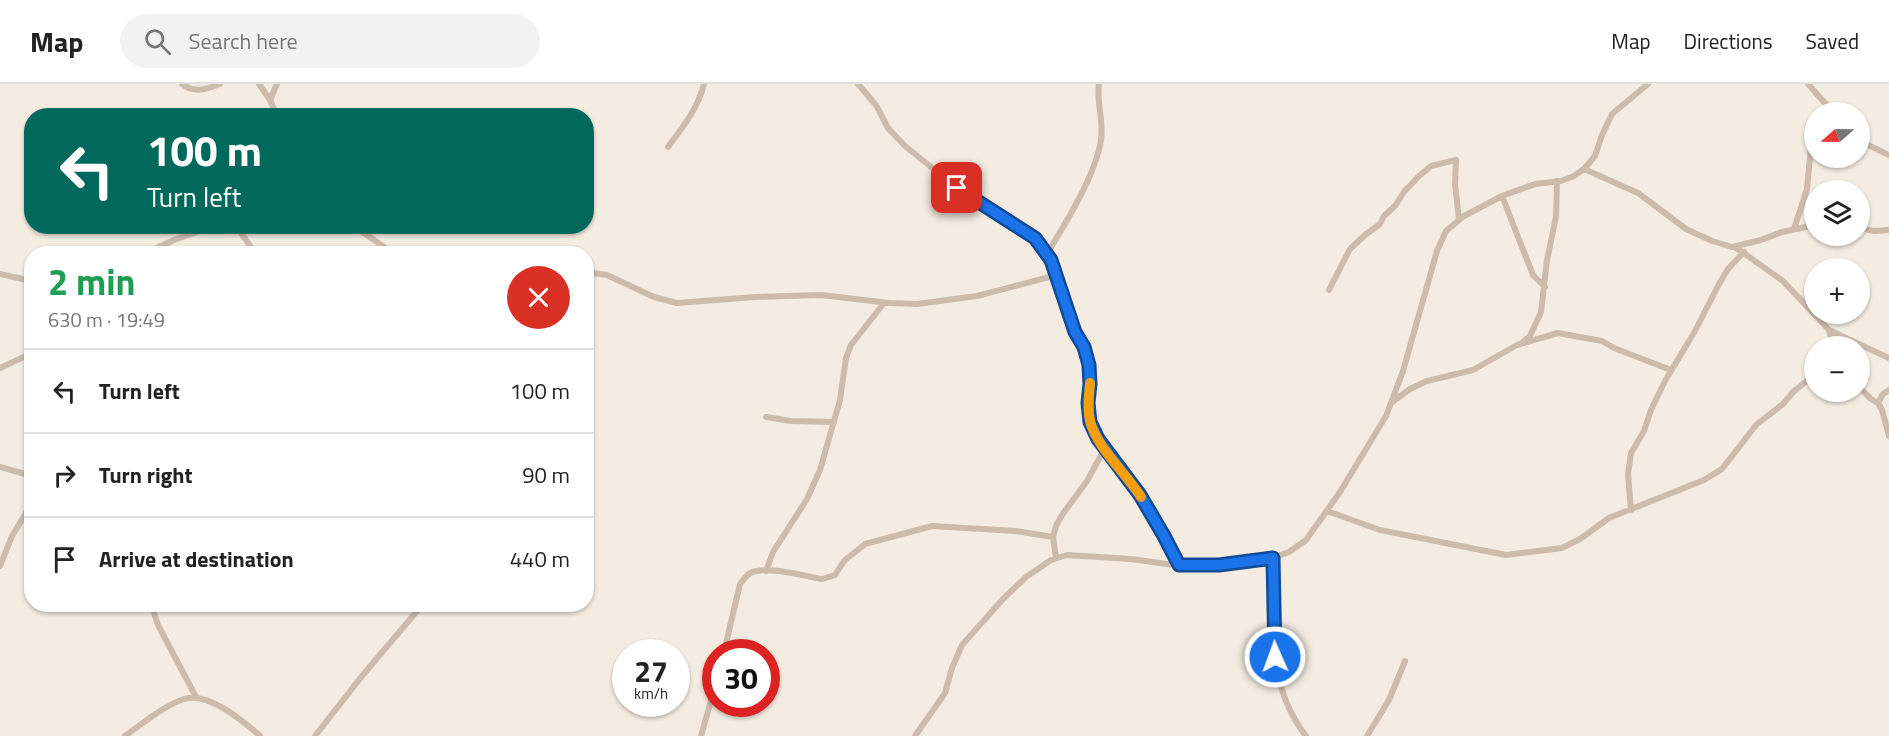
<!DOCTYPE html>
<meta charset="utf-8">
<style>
:root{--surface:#fff;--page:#f2f2f2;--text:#222;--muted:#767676;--line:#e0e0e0}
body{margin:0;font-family:"Titillium Web",sans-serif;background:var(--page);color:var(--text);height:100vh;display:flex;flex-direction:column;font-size:22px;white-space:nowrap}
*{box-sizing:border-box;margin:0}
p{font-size:20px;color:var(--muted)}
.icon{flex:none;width:33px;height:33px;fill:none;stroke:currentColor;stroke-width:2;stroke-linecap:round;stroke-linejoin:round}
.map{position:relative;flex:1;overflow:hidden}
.sheet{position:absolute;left:24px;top:162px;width:570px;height:366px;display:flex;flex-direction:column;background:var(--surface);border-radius:24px;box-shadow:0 2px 4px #0004}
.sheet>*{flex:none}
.guide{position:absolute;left:24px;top:24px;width:570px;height:126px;border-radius:24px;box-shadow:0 2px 4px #0004;background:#00695c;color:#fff;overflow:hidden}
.needle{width:39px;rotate:250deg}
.buttons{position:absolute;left:1804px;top:18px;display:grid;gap:12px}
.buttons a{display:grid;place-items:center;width:66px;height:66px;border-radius:50%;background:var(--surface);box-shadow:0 2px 4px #0004;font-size:30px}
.speed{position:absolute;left:612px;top:555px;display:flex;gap:12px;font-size:30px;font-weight:700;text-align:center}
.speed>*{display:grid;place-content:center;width:78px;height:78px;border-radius:50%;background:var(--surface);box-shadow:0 2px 4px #0004;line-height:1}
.speed small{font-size:15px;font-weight:400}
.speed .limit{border:9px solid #d22;background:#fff;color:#111}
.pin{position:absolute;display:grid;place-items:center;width:51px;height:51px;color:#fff;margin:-26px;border-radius:12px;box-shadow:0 3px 9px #0006}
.me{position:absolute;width:66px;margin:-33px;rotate:358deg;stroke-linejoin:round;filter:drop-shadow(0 0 4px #0008)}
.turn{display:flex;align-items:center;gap:21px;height:126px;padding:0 24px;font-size:27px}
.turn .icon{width:78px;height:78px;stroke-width:2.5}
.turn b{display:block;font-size:42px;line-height:51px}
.round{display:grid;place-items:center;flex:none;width:63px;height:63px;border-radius:32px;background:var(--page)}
.headline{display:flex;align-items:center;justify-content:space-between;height:102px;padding:0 24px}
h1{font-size:36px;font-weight:700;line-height:45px;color:#1e9e55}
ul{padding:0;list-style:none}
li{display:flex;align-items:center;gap:18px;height:84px;padding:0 24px;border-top:2px solid var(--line)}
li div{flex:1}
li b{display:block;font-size:22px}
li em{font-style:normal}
header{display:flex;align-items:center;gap:36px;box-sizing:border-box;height:84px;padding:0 30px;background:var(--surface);border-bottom:2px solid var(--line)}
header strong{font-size:28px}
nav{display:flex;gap:33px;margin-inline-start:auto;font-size:21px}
.search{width:420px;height:54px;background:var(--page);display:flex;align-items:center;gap:15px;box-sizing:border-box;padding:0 21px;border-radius:33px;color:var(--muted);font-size:22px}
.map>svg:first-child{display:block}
</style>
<header>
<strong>Map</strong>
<div class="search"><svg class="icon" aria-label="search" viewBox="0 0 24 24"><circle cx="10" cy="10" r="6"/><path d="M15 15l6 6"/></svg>Search here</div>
<nav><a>Map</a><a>Directions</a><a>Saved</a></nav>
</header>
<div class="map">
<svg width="1889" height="652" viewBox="0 0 1889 652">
<rect width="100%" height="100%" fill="#f4ebe1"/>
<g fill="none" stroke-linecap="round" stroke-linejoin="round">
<path stroke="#cdbbac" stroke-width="6" d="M182 0C194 10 207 5 220 0
M259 0 270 16 277 32
M858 0 876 21 888 44 905 62 957 104 1035 154 1051 176C1060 199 1067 222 1075 245 1079 257 1085 266 1088 279 1093 299 1085 318 1090 338 1096 360 1116 377 1129 394 1149 421 1164 451 1179 481
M1808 0 1833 28
M270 16 277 0
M1860 57 1889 71
M668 63C683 43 698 24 704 0
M1584 85 1638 109 1686 145 1712 157 1732 163 1761 156 1782 148 1815 141
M1502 112 1533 191 1545 203
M236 142 256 170
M354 142 394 170
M1860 144 1874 147 1889 146
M1794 145 1807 105 1811 62 1815 57
M1735 163 1783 197 1829 246 1889 274
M143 170 174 156 214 142
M1047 170C1066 138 1095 93 1101 56 1104 37 1096 18 1099 0
M586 188 607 191 654 213 677 219 755 213 821 211 889 219 917 220 977 212 1057 191
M0 190 32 197
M1329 206 1350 165 1365 151 1380 140 1384 132 1395 122 1404 108 1419 92 1431 82 1456 76 1455 100 1459 136
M1829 246 1833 262
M1523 258 1530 252 1541 228 1547 176 1556 133 1557 97
M0 284 32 269
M1860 304 1871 315 1878 319 1882 326 1889 352
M1391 319 1410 305 1427 297 1473 286 1517 261 1558 249 1602 257 1614 264 1671 286
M1878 319 1883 310 1889 306
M766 333 791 337 834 338
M0 383 32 392
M1631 426 1628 390 1631 369 1644 347 1651 326 1665 297 1695 247 1718 202 1728 185 1744 168
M1327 427 1380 446 1506 471 1562 464 1580 455 1609 434 1704 396 1722 385 1756 341 1783 320 1793 308 1815 290
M1056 474 1053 453 1056 442 1062 431 1087 397 1105 364
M1273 474C1274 536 1265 600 1306 652
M0 482 12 452 32 419
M766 487 773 468 807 415 820 386 840 316 846 274 851 261 884 219
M151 520 158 541 196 613
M724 568 740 500C743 496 746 492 750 489 766 481 804 492 822 495L835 491 844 477 865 460 932 442 1016 447 1053 453
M125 652C142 640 165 621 184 615 208 607 243 637 260 652
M315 652 362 592 423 520
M701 652 716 599
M915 652 945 609 952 584 962 561 1003 515 1026 493 1051 476 1067 471 1131 475 1174 481H1219L1273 474 1289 468 1306 456 1340 408 1386 332 1403 287 1437 167 1446 147 1464 132 1502 112 1535 100 1561 97 1574 92 1584 85 1595 72 1602 51 1612 30 1648 0
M1367 652 1389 616 1405 577"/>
</g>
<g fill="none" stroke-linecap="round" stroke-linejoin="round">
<defs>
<path id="route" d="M957 104 1035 154 1051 176 1075 248 1084 263 1089 281 1090 300 1088 319 1090 338 1098 355 1140 411 1164 452 1179 481H1219L1273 474 1275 573"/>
</defs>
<use href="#route" stroke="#114b97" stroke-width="15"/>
<use href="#route" stroke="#1a73e8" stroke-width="10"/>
<path stroke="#f59e0b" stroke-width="10" d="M1090 299C1089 312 1087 324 1090 337 1097 364 1126 389 1141 413"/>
</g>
</svg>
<div class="buttons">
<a><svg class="needle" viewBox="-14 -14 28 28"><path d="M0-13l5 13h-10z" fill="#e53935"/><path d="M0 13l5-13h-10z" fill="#767676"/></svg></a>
<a><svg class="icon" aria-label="layers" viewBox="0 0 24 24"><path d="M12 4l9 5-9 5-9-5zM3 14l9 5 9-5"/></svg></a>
<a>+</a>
<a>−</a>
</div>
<div class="speed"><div>27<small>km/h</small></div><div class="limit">30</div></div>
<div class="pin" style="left:957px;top:104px;background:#d93025"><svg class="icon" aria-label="arrive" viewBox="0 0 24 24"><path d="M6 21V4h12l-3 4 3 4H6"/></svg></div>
<svg class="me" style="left:1275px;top:573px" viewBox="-20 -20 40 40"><circle r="17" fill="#1a73e8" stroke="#fff" stroke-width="3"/><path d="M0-11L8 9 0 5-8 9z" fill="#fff"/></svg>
<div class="guide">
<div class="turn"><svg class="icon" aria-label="left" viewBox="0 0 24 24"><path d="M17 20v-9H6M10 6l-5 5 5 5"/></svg><div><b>100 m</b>Turn left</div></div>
</div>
<section class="sheet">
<div class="headline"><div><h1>2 min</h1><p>630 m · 19:49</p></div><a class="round" style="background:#d93025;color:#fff"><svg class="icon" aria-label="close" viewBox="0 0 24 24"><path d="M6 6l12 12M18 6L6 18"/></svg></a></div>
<ul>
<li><svg class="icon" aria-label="left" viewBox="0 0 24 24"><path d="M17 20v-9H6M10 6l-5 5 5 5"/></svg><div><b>Turn left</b></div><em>100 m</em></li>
<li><svg class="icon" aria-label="right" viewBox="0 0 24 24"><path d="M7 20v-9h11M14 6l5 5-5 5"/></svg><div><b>Turn right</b></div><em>90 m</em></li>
<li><svg class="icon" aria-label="arrive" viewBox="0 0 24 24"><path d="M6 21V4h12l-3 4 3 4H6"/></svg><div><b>Arrive at destination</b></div><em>440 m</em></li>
</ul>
</section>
</div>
